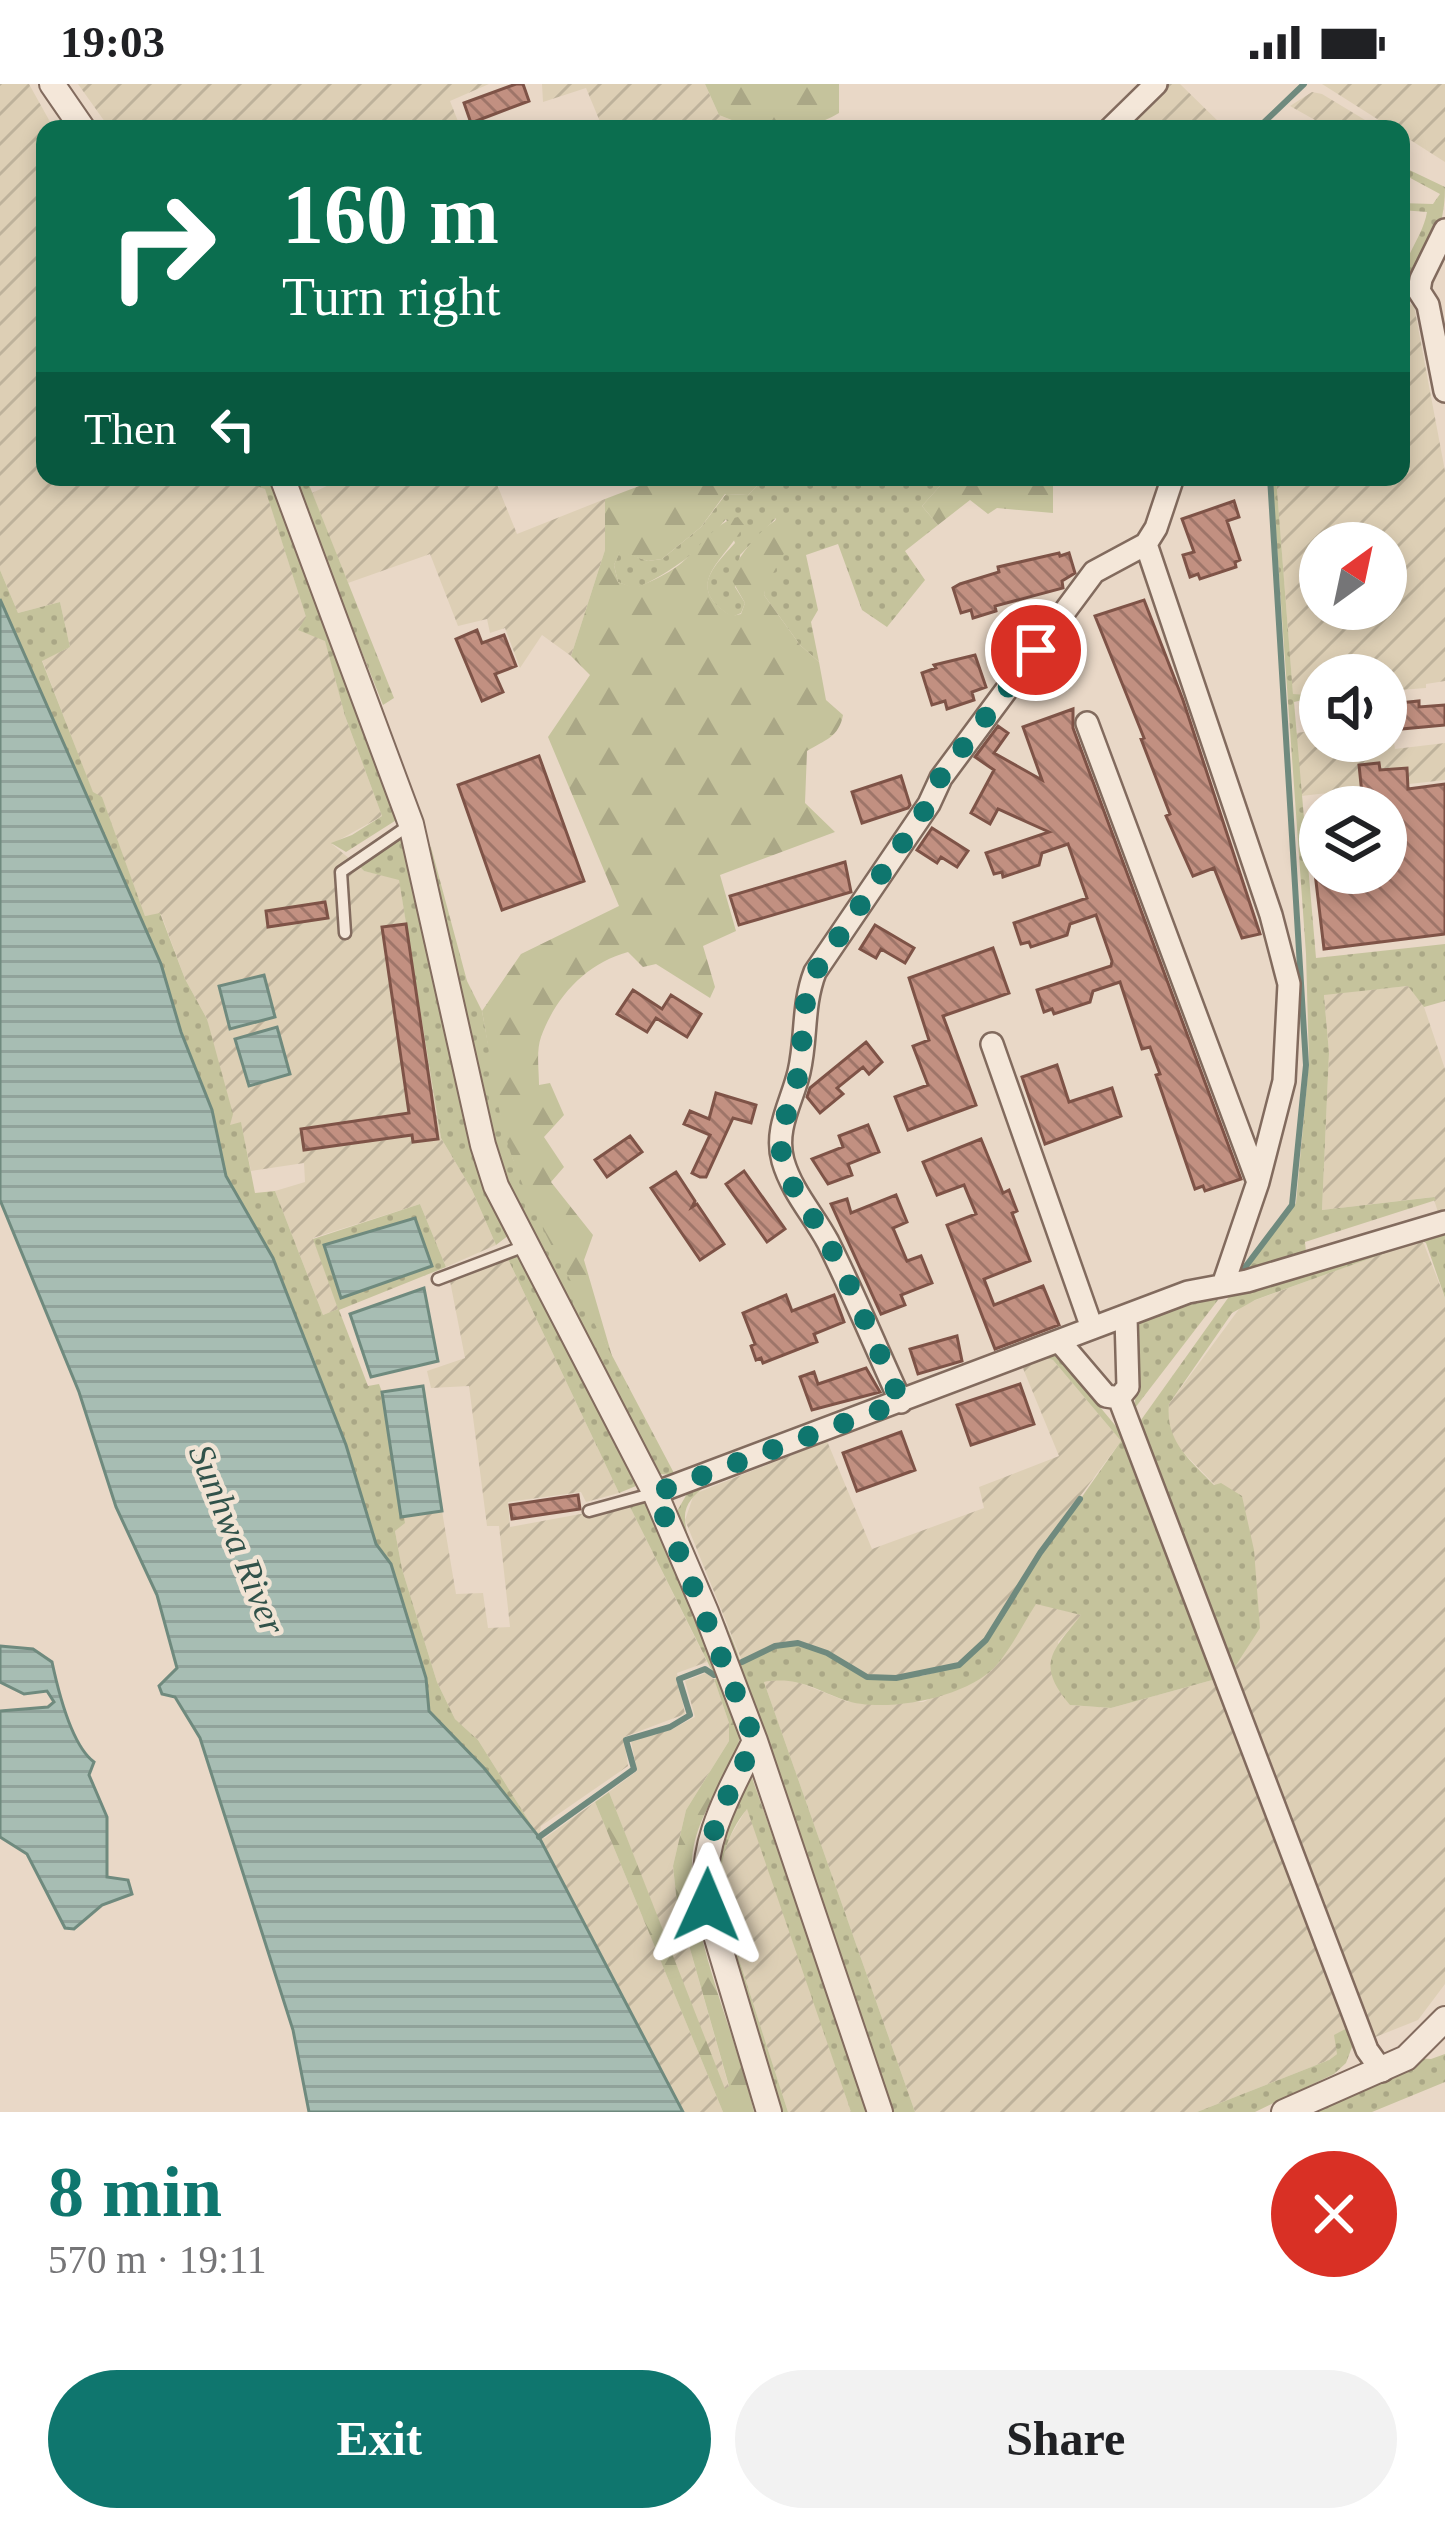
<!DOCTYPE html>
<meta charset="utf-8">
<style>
:root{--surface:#fff;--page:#f2f2f2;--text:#202124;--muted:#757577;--accent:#0f766e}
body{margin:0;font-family:Georgia,serif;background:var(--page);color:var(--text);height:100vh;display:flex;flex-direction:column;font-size:45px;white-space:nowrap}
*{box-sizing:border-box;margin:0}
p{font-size:39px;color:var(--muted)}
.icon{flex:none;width:66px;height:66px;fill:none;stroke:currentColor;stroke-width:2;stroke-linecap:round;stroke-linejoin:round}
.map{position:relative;height:2028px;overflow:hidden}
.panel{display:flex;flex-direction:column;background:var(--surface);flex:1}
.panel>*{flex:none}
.guide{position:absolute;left:36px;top:36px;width:1374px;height:366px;border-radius:24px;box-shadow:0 6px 18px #0003;background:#0b6e4f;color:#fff;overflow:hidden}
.needle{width:78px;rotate:33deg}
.fabs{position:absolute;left:1299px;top:438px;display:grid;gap:24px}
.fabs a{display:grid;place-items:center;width:108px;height:108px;border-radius:50%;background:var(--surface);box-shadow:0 6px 18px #0003;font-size:60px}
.pin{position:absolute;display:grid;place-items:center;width:102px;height:102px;color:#fff;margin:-51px;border:6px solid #fff;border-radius:50%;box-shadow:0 3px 12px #0007}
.me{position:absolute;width:132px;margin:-66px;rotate:1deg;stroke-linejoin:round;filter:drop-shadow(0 0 9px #0008)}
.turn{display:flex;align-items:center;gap:42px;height:252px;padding:0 48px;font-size:54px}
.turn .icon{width:156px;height:156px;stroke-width:2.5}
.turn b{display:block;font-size:84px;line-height:102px}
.then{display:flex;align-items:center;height:114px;padding:0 48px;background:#0003;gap:24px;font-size:45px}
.round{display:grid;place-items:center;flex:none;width:126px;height:126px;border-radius:63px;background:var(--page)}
.summary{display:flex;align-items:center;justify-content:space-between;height:204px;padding:0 48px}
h1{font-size:72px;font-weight:700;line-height:90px;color:var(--accent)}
.primary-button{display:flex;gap:24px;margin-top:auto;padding:24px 48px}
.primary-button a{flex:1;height:138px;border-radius:72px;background:var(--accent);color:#fff;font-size:48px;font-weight:700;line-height:138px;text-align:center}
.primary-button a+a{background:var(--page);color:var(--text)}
.status{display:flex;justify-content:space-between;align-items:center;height:84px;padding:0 60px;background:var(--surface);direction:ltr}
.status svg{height:33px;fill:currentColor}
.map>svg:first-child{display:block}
</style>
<div class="status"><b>19:03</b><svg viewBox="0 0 49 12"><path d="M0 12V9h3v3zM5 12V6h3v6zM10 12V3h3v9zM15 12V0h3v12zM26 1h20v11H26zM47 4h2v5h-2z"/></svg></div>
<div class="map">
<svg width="1445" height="2028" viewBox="0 0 1445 2028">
<defs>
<pattern id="farmland-furrows" width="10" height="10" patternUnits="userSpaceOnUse" patternTransform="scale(3)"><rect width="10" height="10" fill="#ddcfb5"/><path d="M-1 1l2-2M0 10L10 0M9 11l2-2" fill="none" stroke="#beb29b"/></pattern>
<pattern id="grass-dots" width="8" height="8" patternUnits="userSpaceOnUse" patternTransform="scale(3)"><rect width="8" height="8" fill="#c5c39c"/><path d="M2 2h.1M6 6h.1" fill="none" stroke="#aaa786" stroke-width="1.8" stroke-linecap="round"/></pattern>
<pattern id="forest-firs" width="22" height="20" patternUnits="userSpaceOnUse" patternTransform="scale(3)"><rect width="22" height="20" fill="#c5c39c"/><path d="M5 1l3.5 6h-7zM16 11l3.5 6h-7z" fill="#aaa786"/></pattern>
<pattern id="water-rules" width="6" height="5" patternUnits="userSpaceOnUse" patternTransform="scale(3)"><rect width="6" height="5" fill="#a7bdb3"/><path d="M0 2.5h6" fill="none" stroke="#90a29a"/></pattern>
<pattern id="building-back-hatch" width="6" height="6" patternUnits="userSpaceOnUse" patternTransform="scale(3)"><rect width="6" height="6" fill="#c29081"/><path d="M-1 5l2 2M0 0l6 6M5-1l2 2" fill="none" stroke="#9e7569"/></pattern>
</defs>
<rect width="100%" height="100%" fill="#e9d8c7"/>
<path fill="url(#farmland-furrows)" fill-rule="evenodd" d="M0 0H29L54 45H45V393H252L253 401 265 404 306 533 325 556 345 632 382 732 332 760 364 787 399 795 441 1054 472 1106 496 1161 446 1183 420 1120 313 1154 339 1225 323 1231 275 1107 305 1098 304 1079 251 1087 241 1039 229 1042 207 935 185 895 161 830 145 832 102 714 93 709 42 576 70 563 60 518 18 529 0 486Z
M78 0H489L450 17 461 45H110Z
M542 0H705L719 31 753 45H603L586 4 543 18Z
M1165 0H1180L1222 41 1230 38 1241 45H1123Z
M1322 0H1445V78L1401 50V45H1393Z
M1312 8 1322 10 1380 45H1331L1290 22Z
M1401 216 1414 222 1445 387V597L1426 600V604L1386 607V591H1320V612L1293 611 1276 393H1401ZM1320 459H1386V525H1320Z
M346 393H494L517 450 605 415V466L571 572 542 551 520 584 505 544 490 549 487 535 458 542 430 470 348 499 312 409Z
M1391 637 1395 665 1445 659V696L1301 712 1296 649 1320 646V657H1386V638Z
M1409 902 1424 923 1445 985V1126L1438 1128 1433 1113 1322 1126 1329 969 1324 910Z
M1422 1155 1445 1214V1900L1418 1936 1373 1954 1229 1592 1221 1400 1215 1401 1174 1359 1167 1336 1169 1320 1242 1221Z
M508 1175 619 1409 586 1418 581 1408 508 1418 510 1443 629 1421 707 1578 677 1589 685 1630 624 1653 628 1682 541 1742 539 1753 545 1754 595 1718 723 2028H683L539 1753 478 1656 455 1635 437 1598 402 1485 395 1447 404 1439 401 1433 442 1427 456 1510 483 1509 488 1544 510 1543 499 1442H487L469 1302 431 1304 427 1287 465 1274 450 1197Z
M1045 1274 1053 1276 1121 1357 1039 1468 975 1569 942 1585 896 1593 868 1591 827 1568 798 1558 774 1561 742 1577 685 1436 694 1410 827 1357 872 1465 984 1424 979 1403 1059 1372 1022 1282Z
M1036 1519 1082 1531 1058 1558 1070 1621 1111 1624 1216 1595 1349 1943 1337 1970 1329 1976 1197 2028H915L764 1598 788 1594 848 1618H923L991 1587Z
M706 1589 714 1595 729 1639V1657L686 1726 673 1782 677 1819 729 2003 724 2006 609 1708 637 1687 631 1657 672 1645 695 1633 685 1597Z
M747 1724 789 1842 851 2028H788L720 1816 719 1784 728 1756Z"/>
<path fill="url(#grass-dots)" d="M1401 82 1445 103C1445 142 1432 174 1401 199 1401 176 1423 153 1427 128L1401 126V119L1433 120 1440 110 1401 89Z
M252 393H274L398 735 346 768 331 759 352 751 382 732 345 632 325 557 298 546 306 533 265 405 253 401Z
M292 393H306L394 614 383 621Z
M780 393H948L922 422 938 441 905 467 925 496 887 543 862 526 838 460 806 471 818 526 811 538 819 578 800 561 764 511 776 434 740 471 735 503 745 519 741 529 732 533C690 507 709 487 735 459L726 435C701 467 671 488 635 505L618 498 614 481 620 467 648 477 662 475 701 443 726 410 748 411 760 399Z
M1272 393H1276L1293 610 1320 612 1294 618 1316 874 1445 860V917L1424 923 1408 902 1324 911 1329 969 1322 1126 1434 1113 1436 1116 1305 1158 1306 1168 1245 1187 1296 1119 1309 978 1306 870Z
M0 486 18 529 60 518 70 563 42 577 93 708 102 713 145 832 160 829 185 895 207 935 233 1030 230 1041 241 1038 255 1109 275 1107 323 1231 338 1225 313 1155 420 1120 446 1183 339 1226 368 1302 379 1300 382 1308 405 1439 395 1447 402 1485 437 1598 455 1635 478 1656 539 1753 484 1684 429 1627 426 1594 391 1480 376 1460 313 1272 246 1125 226 1092 212 1026 181 948 161 880 0 515Z
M404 753 509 1151 496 1161 472 1106 441 1054 399 796 364 787 360 783Z
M426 762 431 763 467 897 482 927 501 1031 513 1075 536 1127 675 1391 659 1390 651 1383 508 1096 490 1048Z
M1445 1143V1214L1426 1159 1421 1156 1255 1216 1232 1229 1169 1320C1165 1357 1190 1376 1214 1401L1221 1399 1242 1412 1254 1466 1260 1544 1229 1592 1136 1343 1233 1207Z
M519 1172 636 1402 619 1409 508 1175Z
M1215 1212 1218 1216 1135 1324 1136 1247 1142 1235Z
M1049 1268 1057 1271 1124 1352 1216 1595 1111 1624 1070 1621C1034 1579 1054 1566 1081 1531L1036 1520C1023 1540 1011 1565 995 1583 965 1614 884 1630 844 1616 814 1605 797 1592 764 1598L915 2028H889L676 1429 692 1401 825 1351 827 1357 705 1403C694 1410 684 1421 685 1435 686 1468 731 1541 741 1580L775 1563 797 1560 826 1570 867 1594 922 1592 959 1582 988 1557 1042 1470 1121 1357 1053 1276 1045 1274 915 1324 919 1316Z
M644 1418 721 1585 712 1587 629 1421Z
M750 1688 870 2028H851L747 1725C725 1752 719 1781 720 1816L788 2028H776L709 1785Z
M1349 1943 1352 1963 1346 1979 1334 1990 1255 2028H1197L1329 1976 1337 1970 1334 1951Z
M1445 1970V1998L1372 2028H1304L1417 1974 1431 1975Z"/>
<path fill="url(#forest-firs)" d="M705 0H839V29C800 52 759 48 719 31Z
M663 393H780L760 399 748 411 725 410 701 443 662 475 648 477 620 468 614 481 618 498 635 504C650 498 666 491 679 481 697 467 716 437 738 433L744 441C726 476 679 501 732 532L741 530 745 519 729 491C743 468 762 439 789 430 801 458 770 484 764 511L800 561 819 578 826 616 843 631C839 653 825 656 807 667L805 719 835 748 720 791 736 847 703 862 715 903 710 914 656 880 643 883 628 868C587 879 556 912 541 953 536 967 539 986 539 1001L550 999 564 1031 544 1053 564 1083 551 1098 593 1151 584 1176 612 1272C578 1207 536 1142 512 1073 496 1026 491 976 482 927L521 870 619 822 548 653 590 591 571 572 605 466V415Z
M948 393 975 399 989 393H1071V399L1053 398V429L997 424 988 430 970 416 938 441 922 422Z
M724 1593C731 1610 740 1628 740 1646 740 1688 690 1727 692 1785 694 1862 736 1951 754 2028H723L595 1718 609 1708 725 2005 729 2002 677 1819 673 1782 686 1726 729 1657V1639L714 1595Z"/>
<path fill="url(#water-rules)" stroke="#6f8a7e" stroke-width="3" d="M0 515 161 880 181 948 212 1026 226 1092 273 1174 346 1361 376 1460 391 1480 426 1594 429 1627 484 1684 539 1753 683 2028H309L293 1946 200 1654 175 1613 162 1610 159 1602 177 1584 157 1511 116 1423 79 1308 0 1116Z
M264 891 275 933 230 945 219 902Z
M277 943 290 990 249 1002 235 955Z
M415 1134 432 1182 341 1214 324 1161Z
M424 1204 438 1277 371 1293 350 1230Z
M423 1302 442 1427 401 1433 382 1308Z
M0 1562 33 1565 52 1578C58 1606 71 1661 94 1678L89 1691 107 1733V1793L128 1796 132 1810 102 1821 74 1845 65 1844 27 1770 0 1753V1627L48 1623 54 1618 47 1607 24 1610 0 1598Z"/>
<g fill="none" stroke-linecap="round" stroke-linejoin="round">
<path stroke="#6f8a7e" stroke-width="6" d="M1257 45 1304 0
M1240 1190 1292 1121 1306 981 1270 393
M742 1578 775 1562 798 1559 827 1569 867 1593 896 1594 959 1581 986 1556 1040 1469 1080 1415
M539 1753 634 1685 626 1656 670 1643 690 1631 679 1595 705 1585 714 1591 722 1589"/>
</g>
<path fill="url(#building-back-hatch)" stroke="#7e5347" stroke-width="3" d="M516 0H523L529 17 471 39 464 19Z
M1234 417 1239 433 1227 437 1240 476 1235 478 1236 483 1200 495 1198 490 1190 493 1183 471 1194 468 1182 435Z
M1059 469 1060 472 1069 469 1075 489 1062 497 1063 504 995 522 996 527 973 534 971 526 961 529 953 504 960 500 999 488 998 483Z
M1144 516 1183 616 1260 850 1242 854 1214 784 1193 792 1166 732 1170 730 1141 655 1144 654 1095 532Z
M477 546 482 559 504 551 516 582 495 590 503 608 482 617 456 555Z
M975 571 986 603 972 608 974 616 947 625 945 617 932 621 922 589 936 584 934 581Z
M1419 617V623L1445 621V641L1390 646 1388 620Z
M1073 625V644L1241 1095 1205 1107 1203 1102 1195 1105 1156 991 1160 990 1150 963 1142 965 1120 898 1093 907 1090 918 1054 930 1052 925 1044 928 1037 906 1111 882 1112 877 1096 831 1070 840 1067 851 1031 863 1029 858 1021 860 1014 839 1087 814 1068 760 1042 769 1039 781 1003 793 1002 788 994 790 986 769 1049 748 998 725 990 740 971 729 994 686 975 673 998 642 1008 649 994 669 1042 696 1023 643Z
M539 672 584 797 502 826 458 701Z
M1379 679 1380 686 1407 684 1408 705 1445 700V850L1324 865 1315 789H1386V723H1334L1333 713 1362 710 1359 681Z
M901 692 910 721 908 724 862 739 852 708Z
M932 744 968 767 957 783 941 773 937 779 917 766Z
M845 778 851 808 739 841 730 812Z
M325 818 328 834 268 843 266 827Z
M406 840 438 1055 413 1058 412 1051 304 1066 301 1045 409 1029 382 843Z
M875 841 914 864 905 879 881 865 876 874 860 865Z
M993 864 1009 909 943 932 976 1021 908 1046 895 1013 928 1001 913 962 929 956 909 894Z
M633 906 662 925 671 911 701 930 687 953 656 934 647 948 617 930Z
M866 958 882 978 869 990 863 983 837 1004 843 1010 820 1029 807 1013 810 1004Z
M1057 981 1069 1018 1112 1004 1121 1032 1045 1060 1022 993Z
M716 1009 756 1021 751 1039 733 1034 706 1093H700L692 1089 710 1051 684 1040 690 1027 709 1035Z
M868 1041 879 1068 848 1080 852 1091 828 1100 812 1075 843 1063 839 1052Z
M630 1052 642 1068 607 1093 595 1076Z
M981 1055 1003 1109 1009 1106 1017 1127 1012 1129 1030 1177 984 1195 994 1221 1043 1202 1059 1241 995 1265 947 1141 976 1130 964 1101 937 1111 923 1078Z
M744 1087 785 1145 767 1158 726 1100Z
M676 1088 695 1117 692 1123 697 1120 724 1160 700 1176 651 1104Z
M896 1111 907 1138 893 1144 907 1177 921 1172 932 1199 901 1211 905 1221 881 1230 831 1120 847 1115 851 1129Z
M786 1211 792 1227 834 1211 844 1238 814 1250 817 1258 763 1279 761 1274 756 1276 751 1262 755 1260 743 1229Z
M957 1252 962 1277 918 1290 910 1265Z
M866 1284 880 1308 812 1326 800 1293 814 1288 818 1300Z
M1020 1300 1034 1340 971 1361 957 1321Z
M901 1348 915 1386 857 1407 843 1369Z
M578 1411 580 1425 512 1435 510 1421Z"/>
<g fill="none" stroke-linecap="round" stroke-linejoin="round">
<defs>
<path id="service" d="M345 849 341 788 408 742
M438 1195 525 1162
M589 1427 655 1409"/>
<path id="minor" d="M1110 45 1156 0
M1445 146 1421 195 1419 207 1428 221 1445 307
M1146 460 1271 831 1289 900 1284 997 1258 1098 1223 1201
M1087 639 1258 1098
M992 960 1092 1244
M1060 1258 1106 1312 1119 1314 1128 1303 1126 1233
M1119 1314 1367 1966 1382 1987
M901 1318C876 1264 854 1210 828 1158 813 1130 792 1108 783 1077 774 1045 792 1018 799 988 807 954 802 922 815 888L929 720 941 694 1094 488 1146 460 1156 444 1173 393
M655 1409 1188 1208 1247 1197 1445 1138"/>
<path id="tertiary" d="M52 0 83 45
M282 393 411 740 483 1061 496 1102 655 1409 706 1528 755 1657 880 2028
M755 1657C728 1711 698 1760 707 1821L769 2028
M1284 2028 1406 1974 1445 1935"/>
</defs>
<use href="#service" stroke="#826b5e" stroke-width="15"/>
<use href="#minor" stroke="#826b5e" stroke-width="26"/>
<use href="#tertiary" stroke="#826b5e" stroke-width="28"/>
<use href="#service" stroke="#f4e7d9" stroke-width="10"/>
<use href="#minor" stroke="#f4e7d9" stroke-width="21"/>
<use href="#tertiary" stroke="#f4e7d9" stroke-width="24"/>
</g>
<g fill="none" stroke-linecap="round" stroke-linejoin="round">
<path stroke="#0f766e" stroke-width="21" stroke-dasharray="0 37.8" d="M707 1821C698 1760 728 1711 755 1657L655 1409 901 1318 848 1198 821 1145 797 1112 782 1076 780 1051 799 989 806 913 815 888 929 720 940 694 1036 566"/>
</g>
<g text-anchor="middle" stroke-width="9" stroke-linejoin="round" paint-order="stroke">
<g font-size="36" font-style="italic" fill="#31524a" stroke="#f1e4d5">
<text transform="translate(238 1455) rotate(68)" y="13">Sunhwa River</text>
</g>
</g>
</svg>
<div class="fabs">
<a><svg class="needle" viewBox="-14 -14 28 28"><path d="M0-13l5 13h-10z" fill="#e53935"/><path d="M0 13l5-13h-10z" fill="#757577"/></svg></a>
<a><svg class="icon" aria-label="sound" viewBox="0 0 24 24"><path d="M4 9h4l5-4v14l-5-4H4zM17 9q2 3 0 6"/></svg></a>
<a><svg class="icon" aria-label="layers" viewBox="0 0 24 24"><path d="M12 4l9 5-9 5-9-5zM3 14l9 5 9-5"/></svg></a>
</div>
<div class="pin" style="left:1036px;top:566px;background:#d93025"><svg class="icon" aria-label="arrive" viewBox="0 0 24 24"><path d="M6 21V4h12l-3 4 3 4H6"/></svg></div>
<svg class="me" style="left:707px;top:1821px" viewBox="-20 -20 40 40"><path d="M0-17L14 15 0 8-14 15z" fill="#0f766e" stroke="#fff" stroke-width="4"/></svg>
<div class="guide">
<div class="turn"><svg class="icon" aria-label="right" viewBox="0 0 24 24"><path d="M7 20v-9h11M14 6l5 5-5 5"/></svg><div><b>160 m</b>Turn right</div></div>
<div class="then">Then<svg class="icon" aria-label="left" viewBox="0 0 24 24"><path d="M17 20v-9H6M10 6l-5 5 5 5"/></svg></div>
</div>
</div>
<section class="panel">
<div class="summary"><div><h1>8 min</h1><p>570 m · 19:11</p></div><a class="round" style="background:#d93025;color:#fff"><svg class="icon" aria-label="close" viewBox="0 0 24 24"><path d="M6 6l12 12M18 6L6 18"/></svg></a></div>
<div class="primary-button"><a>Exit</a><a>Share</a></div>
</section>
